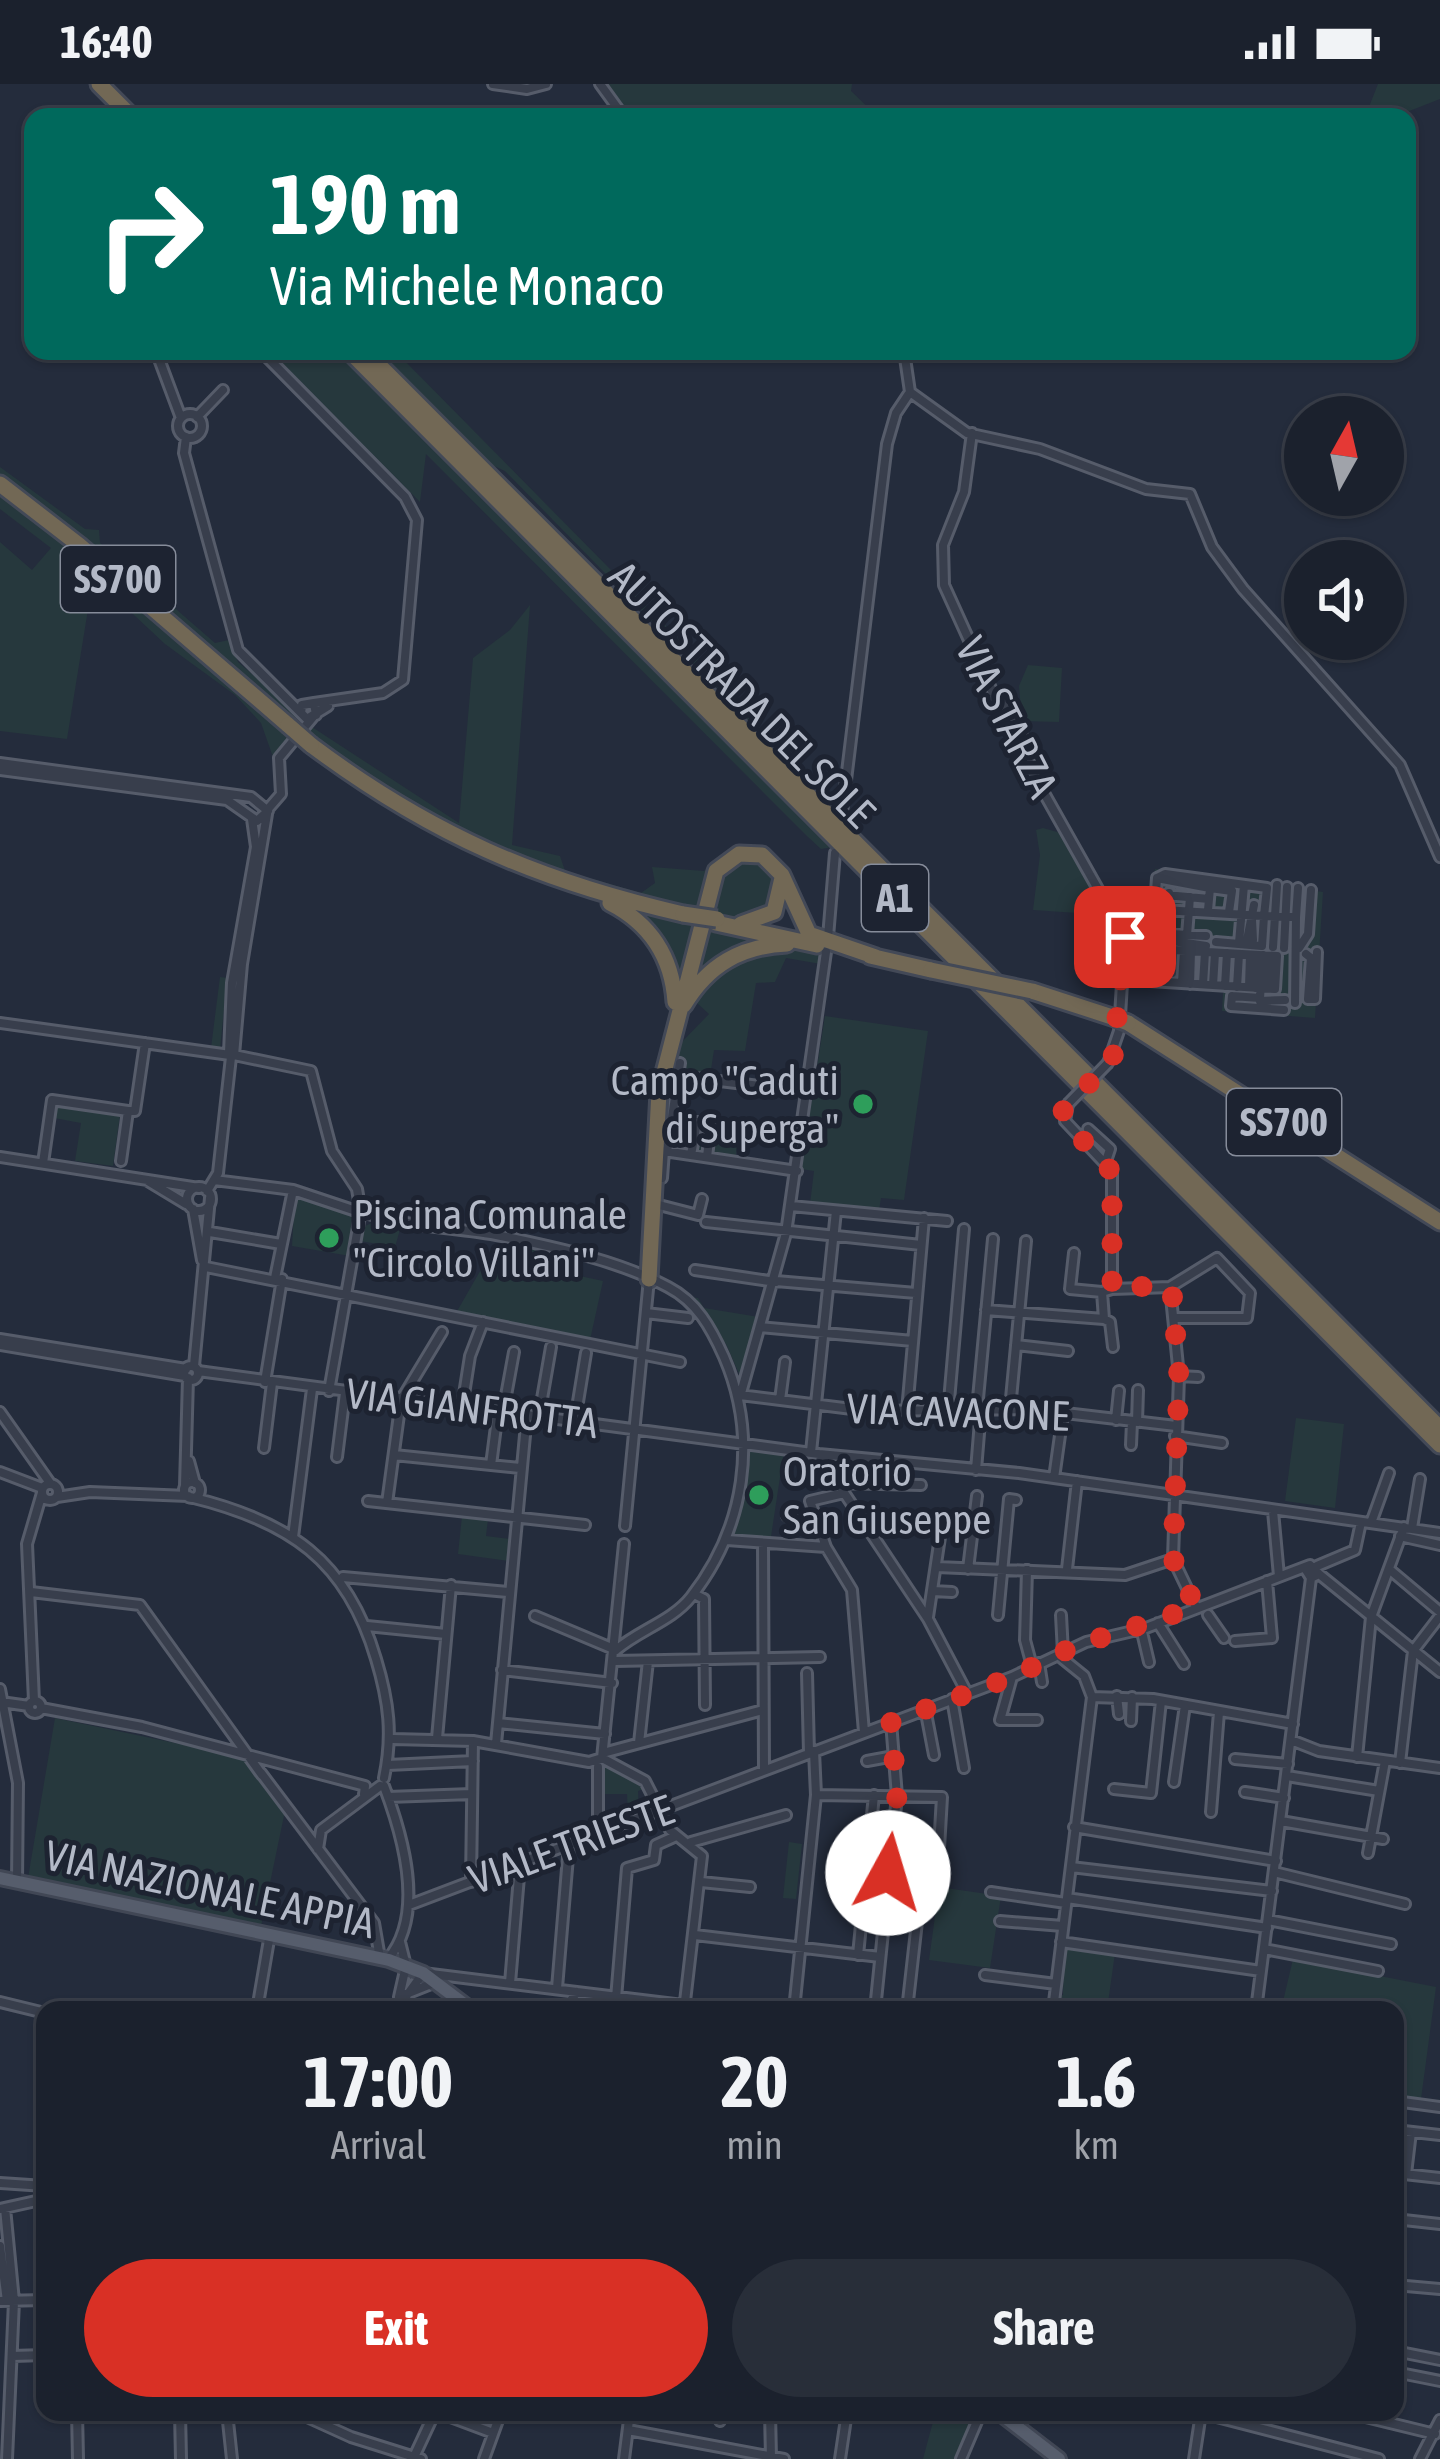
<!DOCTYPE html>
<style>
:root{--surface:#1b212d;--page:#282e39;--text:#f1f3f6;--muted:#a0a3aa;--line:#393e49;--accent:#d93025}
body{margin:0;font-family:"Asap Condensed",sans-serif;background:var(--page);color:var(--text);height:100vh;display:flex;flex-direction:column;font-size:45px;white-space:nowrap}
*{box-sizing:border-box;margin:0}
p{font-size:39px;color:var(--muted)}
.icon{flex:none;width:66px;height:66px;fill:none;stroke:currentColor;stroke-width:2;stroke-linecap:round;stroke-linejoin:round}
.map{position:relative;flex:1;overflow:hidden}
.panel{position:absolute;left:36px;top:1917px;width:1368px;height:420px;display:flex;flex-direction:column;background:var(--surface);border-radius:24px;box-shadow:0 3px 9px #0004,0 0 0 3px var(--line)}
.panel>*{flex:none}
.top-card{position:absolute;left:24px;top:24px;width:1392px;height:252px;border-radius:24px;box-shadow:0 3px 9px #0004,0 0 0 3px var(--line);background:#00695c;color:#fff;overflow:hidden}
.needle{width:78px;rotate:8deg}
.controls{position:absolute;left:1284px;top:312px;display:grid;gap:24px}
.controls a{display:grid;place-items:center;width:120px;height:120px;border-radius:50%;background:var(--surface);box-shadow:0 3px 9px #0004,0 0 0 3px var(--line);font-size:60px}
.pin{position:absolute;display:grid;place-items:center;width:102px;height:102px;color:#fff;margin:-51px;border-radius:24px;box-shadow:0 6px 18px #0006}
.me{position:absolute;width:132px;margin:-66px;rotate:6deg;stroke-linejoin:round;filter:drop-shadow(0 0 9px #0008)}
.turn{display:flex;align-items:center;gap:42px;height:252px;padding:0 48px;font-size:54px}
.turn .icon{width:156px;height:156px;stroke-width:2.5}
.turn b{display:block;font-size:84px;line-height:102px}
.eta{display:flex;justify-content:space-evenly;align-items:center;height:204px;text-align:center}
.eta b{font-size:72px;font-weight:700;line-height:84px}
.primary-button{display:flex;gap:24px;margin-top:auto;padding:24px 48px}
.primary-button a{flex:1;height:138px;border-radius:72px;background:var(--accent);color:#fff;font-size:48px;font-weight:700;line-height:138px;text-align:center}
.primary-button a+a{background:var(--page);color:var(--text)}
.status{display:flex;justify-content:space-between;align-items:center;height:84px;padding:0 60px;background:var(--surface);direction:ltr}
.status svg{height:33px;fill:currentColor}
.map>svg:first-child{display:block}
</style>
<div class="status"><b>16:40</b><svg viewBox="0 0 49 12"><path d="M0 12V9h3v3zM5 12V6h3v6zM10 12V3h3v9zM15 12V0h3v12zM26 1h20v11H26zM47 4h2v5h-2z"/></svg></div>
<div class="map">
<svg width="1440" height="2375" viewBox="0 0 1440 2375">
<rect width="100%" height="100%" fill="#242c3c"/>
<path fill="#26383d" d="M604 0H852L851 7 878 33H627Z
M1378 0H1440V15L1394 33H1365Z
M270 267H337L833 763 821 765 808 753 426 370 420 418Z
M379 267 396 268 682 558 840 729 505 387 492 381Z
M0 383 85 445 99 446 100 459 215 559 229 556 238 578 296 628 298 641 0 395Z
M0 406 291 649 273 673 261 639 235 611 165 560 119 517 90 513 67 655 0 647V458L32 486 51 464 0 425Z
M530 521 512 761 560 772 565 787 641 809 655 799 652 783 704 787 725 770 713 783 699 826 560 793 409 722 307 649 312 643 459 739 473 574 510 546Z
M1028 581 1062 584 1059 638 1022 637 1019 602Z
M1043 744 1064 750 1107 831 1033 826 1040 771 1036 746Z
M757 773 777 789 774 822 741 836 709 828 715 801 733 777Z
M1155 785 1323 808 1315 934 1222 927 1223 908 1141 902Z
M632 824 696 838 681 900Z
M1117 827H1139L1143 832 1136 902 1126 898 1131 858Z
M705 840 778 856 694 901Z
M785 864 820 867 821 880 786 874 775 898 756 899 745 967 714 966 710 992 682 988 669 1064 659 1062 677 963 709 930 697 919 686 931C708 888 741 876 785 864Z
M220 893 227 894 220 966 211 964Z
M825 932 928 947 904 1116 881 1114 879 1126 810 1120 814 1087 801 1085Z
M56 1021 120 1031 113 1082 75 1077 81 1039 54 1034Z
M695 1040 729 1043 728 1052 738 1055 735 1078 691 1071Z
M295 1111 352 1130 356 1139 350 1172 292 1162Z
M376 1137 401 1142 395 1163 360 1157 363 1143Z
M510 1159 544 1167 549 1178 562 1181 561 1188 603 1197 590 1256 456 1229 491 1168 502 1174Z
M689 1213 698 1214 704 1224 759 1233 741 1294 726 1260Z
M1296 1334 1344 1340 1335 1424 1285 1417Z
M749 1365 784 1367 770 1459 732 1454Z
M462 1432 488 1435 486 1452 511 1455 509 1477 458 1470Z
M55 1634 247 1674 285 1727 260 1847 27 1800Z
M605 1681 646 1704 638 1707 639 1730 628 1733 627 1710H603Z
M789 1758 802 1760 796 1815 783 1814Z
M939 1803 1001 1812 990 1884 929 1876Z
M1064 1863 1115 1869 1107 1926H1056L1058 1911H1063Z
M1293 1875 1436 1903 1421 2015 1395 2011V1926H1281Z
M923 2328H974L956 2375H923L934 2334Z"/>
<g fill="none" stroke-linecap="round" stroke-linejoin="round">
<path stroke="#394151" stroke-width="8" stroke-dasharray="8 4" stroke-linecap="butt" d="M1256 861 1259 831"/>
<defs>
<path id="minor" d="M493 0 527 5 546 0
M600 0 624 33
M156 267 181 334
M261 267 405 413 417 436 403 596 383 609 314 619
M904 267 910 308
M910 308 967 349 1040 365 1146 405 1190 410 1212 463 1243 505 1400 681 1440 773
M178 342a12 12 0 1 1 24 0a12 12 0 1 1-24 0Z
M197 333 223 306
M972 349 964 408 943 461 944 501 993 609 1018 636 1031 686 1125 853 1119 947 1108 979
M186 353 184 369 238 566 301 629
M316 631 314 619 302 621 301 629 307 635 328 622
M0 679 251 713 268 727 257 737 227 716 0 686
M268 725 281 710 279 674 313 633
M842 729 887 360 896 329 910 308
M1157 794 1210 804 1208 826
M1210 804 1232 807 1229 828
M1155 810 1209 815
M1146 825 1264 832 1262 862 1216 858
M1252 836 1253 856H1247L1254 821
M1166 850 1169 809
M1187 851 1190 813
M1206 852 1153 849 1157 794 1165 790 1267 804 1264 832 1296 833 1298 804
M828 853 835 769
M1153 854 1206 862
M1239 859 1244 801
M1273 863 1277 801
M1144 864 1173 866 1172 889 1151 888 1152 865
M1284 864 1287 803
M1299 864 1308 850 1311 806
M1306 870 1311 874 1308 915H1315L1317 868
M1151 888 1150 897 1275 905 1277 872 1173 866
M1182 899 1184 867
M1190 900 1191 867
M1203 900 1205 868
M1213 901 1215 869
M1225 902 1227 869
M1237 903 1239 870
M1249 903 1250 871
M1255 904 1257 871
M1268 904 1270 872
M1232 912 1260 914 1263 871
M1232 912 1231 922 1284 926
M1260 917 1285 916
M1295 919 1296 833
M0 939 230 971
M229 969 232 899 256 763 252 735
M234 971 242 880 267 730
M234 971 311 987 332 1067 357 1105 360 1123
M695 994 808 1008
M1068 1020 1065 1037 1112 1087V1205
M128 1027H135L145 959
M1088 1045 1110 1065 1106 1077
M693 1053 709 1056 707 1073
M667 1068 680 979
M691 1071 697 1038 729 1043
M0 1073 199 1104
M121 1077 128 1027
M43 1079 52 1016 128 1027
M662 1094 664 1067 797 1087
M214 1096 293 1106 356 1127
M148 1097 186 1120
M187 1115a12 12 0 1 1 24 0a12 12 0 1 1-24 0Z
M207 1107 218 1089 231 973
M659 1121 698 1131 702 1115
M791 1122 947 1137
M193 1125 202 1176
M366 1129C410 1144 456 1143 501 1152 554 1163 620 1177 668 1203 697 1218 711 1244 724 1273 759 1354 745 1444 691 1513 672 1537 639 1546 616 1566
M706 1138 921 1161
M210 1148 281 1160
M1074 1169 1070 1205 1102 1208
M206 1183 680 1278
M695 1186 776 1198
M275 1194 293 1106
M776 1197 916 1209
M1170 1203 1179 1292 1173 1475 1196 1523
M1170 1203 1217 1174 1250 1209 1247 1234H1176
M1112 1205 1170 1203
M986 1226 1104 1235 1102 1208 1112 1205
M646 1229 688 1234
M1104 1235 1110 1238 1113 1263
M760 1243 913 1257
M0 1255 186 1285
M0 1261 185 1292
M1016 1261 1068 1267
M194 1282 210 1114
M184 1289a7 7 0 1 1 14 0a7 7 0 1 1-14 0Z
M198 1287 819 1370 1019 1389 1440 1449
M1179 1292 1198 1293
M265 1298 282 1195
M329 1307 360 1132
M741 1309 786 1149 826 868
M740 1311 868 1327 1031 1325 1176 1342
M780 1316 785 1278
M949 1317 964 1145
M462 1323 470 1272 483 1238
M977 1325 993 1155
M1010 1325 1026 1157
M907 1327 924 1134
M0 1328 50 1399
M503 1328 514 1268
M539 1332 551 1263
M575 1336 586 1269
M1116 1336 1119 1307
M1137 1338 1138 1306
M1175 1352 1222 1359
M1131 1361 1132 1338
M264 1364 272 1299
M811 1368 836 1127
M394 1371 520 1384
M819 1371 928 1535 967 1609
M337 1373 345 1309
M189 1377 195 1399
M491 1381 498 1327
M976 1386 981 1325
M0 1388 42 1404
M1054 1394 1063 1330
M184 1406a8 8 0 1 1 16 0a8 8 0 1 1-16 0Z
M839 1399 921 1401
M42 1408a8 8 0 1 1 16 0a8 8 0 1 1-16 0Z
M185 1402 188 1294
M844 1409 810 1417 826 1463 852 1506 864 1648
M57 1413 90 1408 188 1412
M190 1413C289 1437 347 1476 376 1575 389 1618 393 1651 384 1694
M368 1417 585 1441
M387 1419 401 1316 442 1248
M1273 1427 1279 1492
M787 1432 815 1434
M1371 1439 1389 1389
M625 1442 649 1195
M1412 1444 1420 1395
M1400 1452 1440 1461
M293 1453 312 1305
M727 1456 826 1463
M763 1460 764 1686
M1317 1482 1355 1466 1361 1438
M937 1483 1125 1491 1173 1475
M968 1485 977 1412
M1067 1485 1077 1397
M1389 1485 1440 1528
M1027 1486 1025 1556 1032 1582
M1319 1490 1440 1588
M343 1493 508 1508
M933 1507 952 1508
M31 1508 140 1521 262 1691
M694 1510 704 1515 705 1621
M998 1531 1009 1415 1016 1416
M1061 1531 1063 1569
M1208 1531 1224 1554
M535 1532 616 1566
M928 1533 942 1440
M1158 1539 1184 1580
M367 1542 446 1550
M1141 1544 1149 1578
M1235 1557 1272 1554 1267 1497
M615 1577 820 1573
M1039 1579 1042 1598
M502 1586 612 1599
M807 1589 809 1669
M1012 1593 1000 1636H1037
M0 1605 18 1699 17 1798
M1117 1612 1119 1630
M1092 1613 1153 1615 1293 1640
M952 1615 964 1684
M29 1623a6 6 0 1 1 12 0a6 6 0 1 1-12 0Z
M34 1617 27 1460 42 1409
M1 1618 29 1622
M41 1624 142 1643 365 1702 364 1710
M925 1624 934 1671
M1131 1637 1132 1613
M498 1639 605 1650
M437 1654 451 1501
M393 1655 473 1657 589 1678 602 1674 645 1697 670 1746 702 1772 684 1926
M1291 1656 1319 1667 1440 1684
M639 1659 648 1577
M496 1660 527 1330
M603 1669 763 1626
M1357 1673 1371 1533 1404 1443
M602 1674 624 1460
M1235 1675 1288 1680
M867 1677 894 1672
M1400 1679 1413 1567 1440 1532
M388 1681 473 1677
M598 1683V1750
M261 1689 374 1839 380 1874
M1287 1692 1379 1707
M1174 1698 1185 1621
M384 1702C403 1752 426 1830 388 1875
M1114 1705 1151 1709 1161 1617
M1245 1708 1284 1714
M816 1711 942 1713 937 1798
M388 1713 472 1710
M1211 1728 1219 1628
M1281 1737 1383 1755
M1074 1743 1276 1777
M691 1758 786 1731
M318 1765 321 1746 380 1702
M1368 1769 1385 1677
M1071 1783 1272 1807
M1274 1788 1405 1820
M471 1798 473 1657
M701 1798 750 1803
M991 1808 1066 1819
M1067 1814 1267 1844
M409 1821 1012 1593 1086 1558 1146 1544 1310 1481 1319 1490 1311 1494 1306 1486
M884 1827 918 1829 907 1926
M1268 1836 1391 1860
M1000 1837 1063 1842
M695 1851 880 1873
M1061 1858 1261 1887
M1264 1865 1378 1887
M858 1871 874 1711
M985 1891 1056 1900
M510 1899 520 1781
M557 1904 569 1761
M406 1910 436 1898
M399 1913 406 1882 400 1858
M0 1918 45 1929
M400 1921 423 1889 724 1926
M257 1926 270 1850
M564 1926 577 1908
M615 1926 627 1784 654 1776 656 1761 676 1752
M794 1926 816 1711 814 1667
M875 1926 897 1712 891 1638
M1053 1926 1092 1613 1084 1592 1058 1571
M1256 1926 1311 1494
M1395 2017 1440 2023
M1395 2046 1440 2051
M1395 2089 1440 2094
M1406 2090 1411 2048
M0 2099 45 2102
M5 2124 14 2217 7 2375
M0 2125 45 2115
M1395 2135 1440 2140
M0 2162 7 2217
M1395 2201 1440 2205
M0 2217 45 2216
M1395 2267 1440 2276
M12 2272 45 2271
M1395 2288 1440 2297
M77 2328 78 2375
M180 2328 181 2375
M227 2328 232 2375
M296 2328 351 2353 421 2375
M437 2328 493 2349
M770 2328 771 2374
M1345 2328 1435 2350
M1201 2329 1379 2375
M720 2337 722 2328
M1018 2342 1030 2328
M628 2346 784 2375
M414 2373 435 2328
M484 2375 501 2328
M624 2375 630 2328
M840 2375 847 2328
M961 2375 981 2328
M1194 2375 1201 2329
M1420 2375 1440 2336"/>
<path id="major" d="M0 1794 389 1876 423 1889 472 1926
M998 2328 1059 2375"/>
<path id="highway" d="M99 0 132 33
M349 267 1440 1361
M365 267 1440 1344
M0 400 79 461 288 641
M311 661C430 750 538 797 683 830
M610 819C651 840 672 873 675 918
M716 839 817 861
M741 840 774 828 782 794
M870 872 931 886
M1032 907 1115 934
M684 921C708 881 741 862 787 860
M1128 939 1440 1138
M649 1195 659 1008 716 787 739 770 762 771 782 791 809 850 876 873"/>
</defs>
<use href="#minor" stroke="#565c6a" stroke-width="14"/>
<use href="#major" stroke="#414755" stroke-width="18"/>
<use href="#highway" stroke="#434957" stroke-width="21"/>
<use href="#minor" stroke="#383e4c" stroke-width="8"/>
<use href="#major" stroke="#565d6c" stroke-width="12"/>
<use href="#highway" stroke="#726855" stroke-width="15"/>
<defs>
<path id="minor-bridge" d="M1068 1020 1108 979"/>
<path id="highway-bridge" d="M288 641 311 661
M683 830 717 835
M931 886 1032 907
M1115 934 1128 939"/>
</defs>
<use href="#minor-bridge" stroke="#565c6a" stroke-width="14" stroke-linecap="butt"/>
<use href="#highway-bridge" stroke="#434957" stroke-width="21" stroke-linecap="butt"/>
<use href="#minor-bridge" stroke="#383e4c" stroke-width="8"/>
<use href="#highway-bridge" stroke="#726855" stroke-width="15"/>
</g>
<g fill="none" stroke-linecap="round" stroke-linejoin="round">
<path stroke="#d93025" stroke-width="21" stroke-dasharray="0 37.8" d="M888 1789 897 1712 891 1638 1012 1593 1075 1562 1196 1523 1173 1475 1179 1292 1172 1207 1162 1201 1112 1205V1088L1065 1037 1063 1027 1113 974 1125 853"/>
</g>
<g fill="#2e9e5b" stroke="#1d2331" stroke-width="4.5">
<circle cx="863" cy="1020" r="12"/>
<circle cx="329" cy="1154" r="12"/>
<circle cx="759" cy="1411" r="12"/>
</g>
<g text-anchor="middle" stroke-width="10" stroke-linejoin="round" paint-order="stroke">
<g fill="#1d2331" stroke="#868c9a" stroke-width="3">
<rect x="61" y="462" width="114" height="66" rx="9"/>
<rect x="862" y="781" width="66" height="66" rx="9"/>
<rect x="1227" y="1005" width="114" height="66" rx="9"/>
</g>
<g font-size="39" font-weight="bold" fill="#b3b9c7">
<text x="118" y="509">SS700</text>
<text x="895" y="828">A1</text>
<text x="1284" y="1052">SS700</text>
</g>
<g font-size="42" fill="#b3b9c7" stroke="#1d2331">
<text transform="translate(742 610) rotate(45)" y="15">AUTOSTRADA DEL SOLE</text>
<text transform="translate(1007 633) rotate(63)" y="15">VIA STARZA</text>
<text transform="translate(472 1324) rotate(7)" y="15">VIA GIANFROTTA</text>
<text transform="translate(958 1328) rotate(2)" y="15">VIA CAVACONE</text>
<text transform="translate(571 1760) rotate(-20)" y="15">VIALE TRIESTE</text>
<text transform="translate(210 1805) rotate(12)" y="15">VIA NAZIONALE APPIA</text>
</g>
<g font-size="42" fill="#b3b9c7" stroke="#1d2331" text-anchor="start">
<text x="839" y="1011" text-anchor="end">Campo "Caduti<tspan x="839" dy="48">di Superga"</tspan></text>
<text x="353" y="1145">Piscina Comunale<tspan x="353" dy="48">"Circolo Villani"</tspan></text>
<text x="783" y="1402">Oratorio<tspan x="783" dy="48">San Giuseppe</tspan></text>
</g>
</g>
</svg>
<div class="controls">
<a><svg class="needle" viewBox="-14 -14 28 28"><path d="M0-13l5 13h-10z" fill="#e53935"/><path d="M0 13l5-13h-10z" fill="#a0a3aa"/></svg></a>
<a><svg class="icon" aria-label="sound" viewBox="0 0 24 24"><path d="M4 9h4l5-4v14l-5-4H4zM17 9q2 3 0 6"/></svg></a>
</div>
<div class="pin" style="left:1125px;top:853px;background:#d93025"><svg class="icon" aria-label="arrive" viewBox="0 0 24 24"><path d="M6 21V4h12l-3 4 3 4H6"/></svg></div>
<svg class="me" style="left:888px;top:1789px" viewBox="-20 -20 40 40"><circle r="19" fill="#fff"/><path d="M0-13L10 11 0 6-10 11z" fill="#d93025"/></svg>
<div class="top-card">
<div class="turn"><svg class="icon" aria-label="right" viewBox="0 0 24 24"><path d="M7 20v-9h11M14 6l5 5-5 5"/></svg><div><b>190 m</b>Via Michele Monaco</div></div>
</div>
<section class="panel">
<div class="eta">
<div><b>17:00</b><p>Arrival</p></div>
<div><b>20</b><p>min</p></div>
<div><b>1.6</b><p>km</p></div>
</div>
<div class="primary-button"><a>Exit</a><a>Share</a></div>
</section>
</div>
